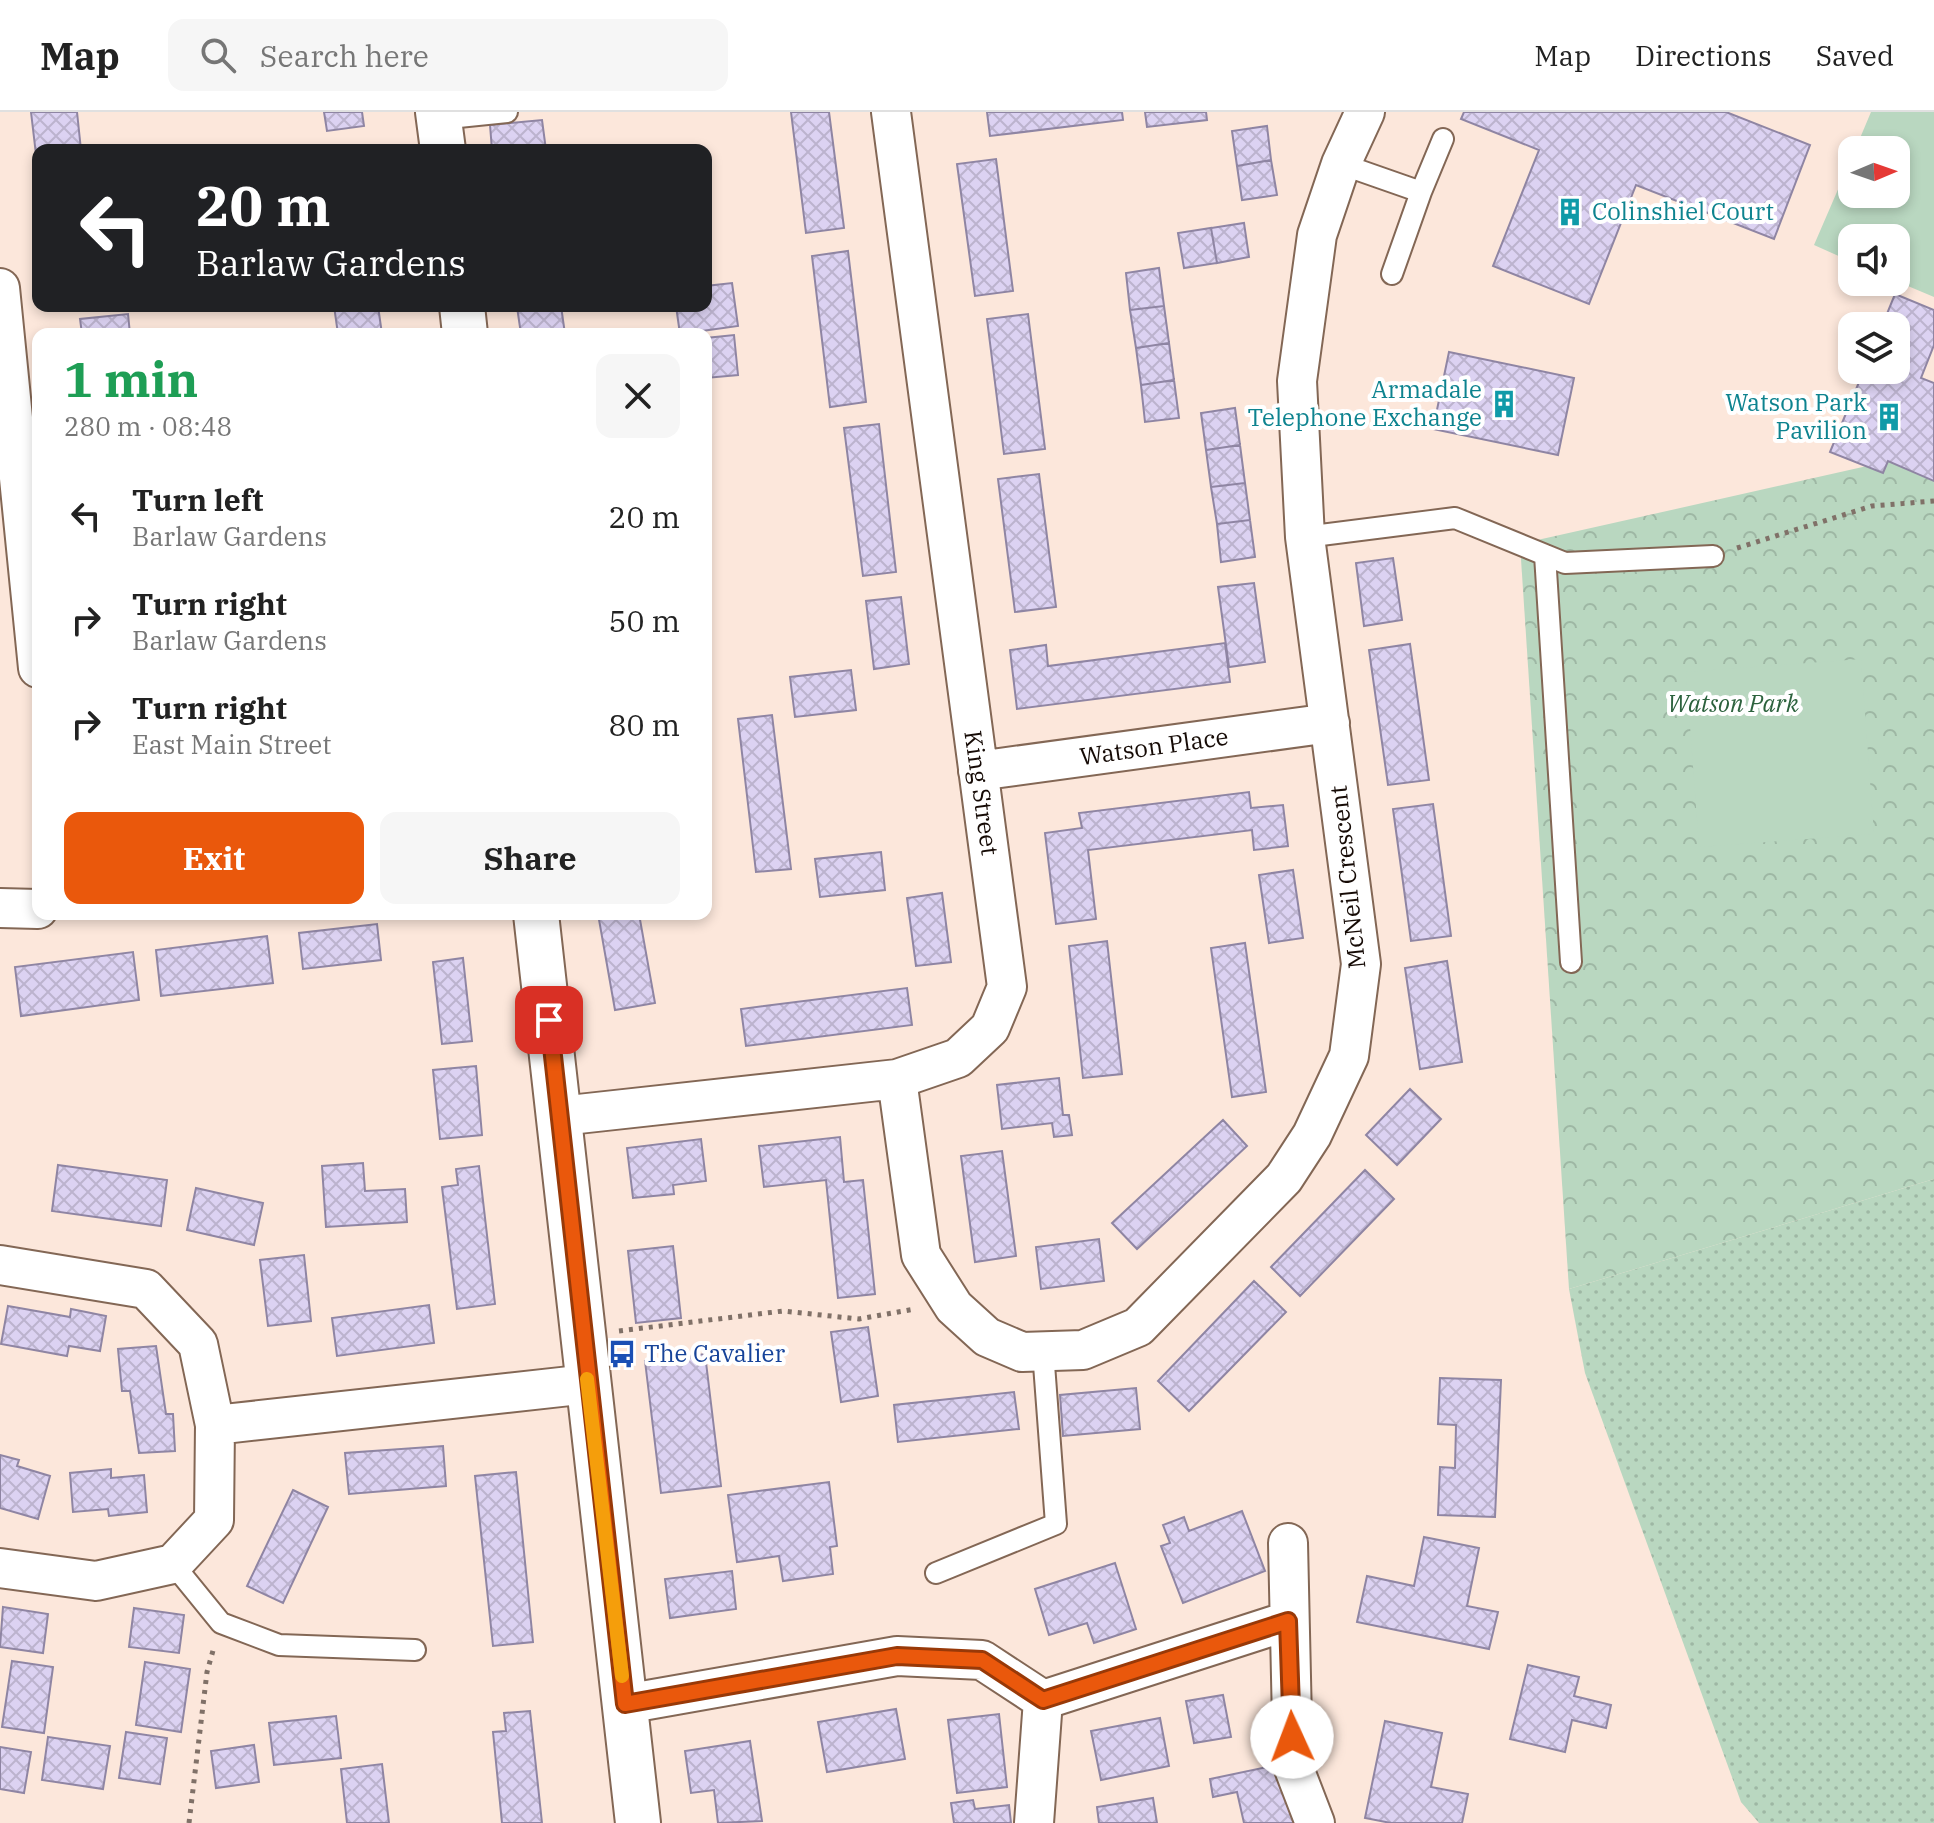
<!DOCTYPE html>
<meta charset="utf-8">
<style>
:root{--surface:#fff;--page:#f6f6f6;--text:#222;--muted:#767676;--line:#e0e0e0;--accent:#ea580c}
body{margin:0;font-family:"IBM Plex Serif",serif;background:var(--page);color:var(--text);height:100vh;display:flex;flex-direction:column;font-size:30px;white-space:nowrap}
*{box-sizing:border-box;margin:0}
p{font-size:26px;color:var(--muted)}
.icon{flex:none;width:44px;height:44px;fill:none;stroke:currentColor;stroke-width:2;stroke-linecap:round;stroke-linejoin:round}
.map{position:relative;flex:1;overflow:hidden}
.side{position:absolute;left:32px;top:216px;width:680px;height:592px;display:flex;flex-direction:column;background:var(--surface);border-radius:16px;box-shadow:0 4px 12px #0003}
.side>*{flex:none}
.guide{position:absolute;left:32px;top:32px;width:680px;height:168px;border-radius:16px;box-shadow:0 4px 12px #0003;background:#202124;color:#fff;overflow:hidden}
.needle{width:52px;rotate:88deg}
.buttons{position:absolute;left:1838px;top:24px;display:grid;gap:16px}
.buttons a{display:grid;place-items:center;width:72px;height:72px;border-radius:16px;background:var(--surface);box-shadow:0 4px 12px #0003;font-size:40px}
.pin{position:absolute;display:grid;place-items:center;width:68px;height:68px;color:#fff;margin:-34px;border-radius:16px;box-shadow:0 4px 12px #0006}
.me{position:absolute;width:88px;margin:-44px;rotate:358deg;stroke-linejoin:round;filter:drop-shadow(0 0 6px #0008)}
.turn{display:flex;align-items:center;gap:28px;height:168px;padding:0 32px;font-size:36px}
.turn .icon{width:104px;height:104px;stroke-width:2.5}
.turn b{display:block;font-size:56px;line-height:68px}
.round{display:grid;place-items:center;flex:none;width:84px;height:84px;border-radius:16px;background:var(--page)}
.overview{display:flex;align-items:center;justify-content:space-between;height:136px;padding:0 32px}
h1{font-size:48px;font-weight:700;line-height:60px;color:#1e9e55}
.button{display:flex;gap:16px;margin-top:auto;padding:16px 32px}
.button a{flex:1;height:92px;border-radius:16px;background:var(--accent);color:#fff;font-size:32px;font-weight:700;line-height:92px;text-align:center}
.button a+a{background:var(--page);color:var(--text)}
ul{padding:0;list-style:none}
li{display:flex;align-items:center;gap:24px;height:104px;padding:0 32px}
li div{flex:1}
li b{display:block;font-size:30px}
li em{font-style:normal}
header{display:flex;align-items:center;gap:48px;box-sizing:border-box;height:112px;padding:0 40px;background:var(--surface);border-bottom:2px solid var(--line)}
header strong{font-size:38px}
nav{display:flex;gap:44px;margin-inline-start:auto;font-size:28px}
.search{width:560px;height:72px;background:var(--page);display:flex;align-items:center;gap:20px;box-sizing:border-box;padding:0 28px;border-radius:16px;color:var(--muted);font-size:30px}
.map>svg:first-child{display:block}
</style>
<header>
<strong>Map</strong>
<div class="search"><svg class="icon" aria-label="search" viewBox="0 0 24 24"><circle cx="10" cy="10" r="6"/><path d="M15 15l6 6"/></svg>Search here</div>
<nav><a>Map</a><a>Directions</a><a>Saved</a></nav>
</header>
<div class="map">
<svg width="1934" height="1711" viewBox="0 0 1934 1711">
<defs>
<pattern id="grass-dots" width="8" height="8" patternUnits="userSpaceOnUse" patternTransform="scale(2)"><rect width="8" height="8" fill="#b9d7c0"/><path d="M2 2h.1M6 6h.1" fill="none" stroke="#9eb7a4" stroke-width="1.8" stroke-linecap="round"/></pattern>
<pattern id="park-crowns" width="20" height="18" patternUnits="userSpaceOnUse" patternTransform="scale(2)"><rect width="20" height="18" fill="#b9d7c0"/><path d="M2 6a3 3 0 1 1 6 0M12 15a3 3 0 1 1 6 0" fill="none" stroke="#9eb7a4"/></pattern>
<pattern id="building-cross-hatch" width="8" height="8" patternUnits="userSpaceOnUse" patternTransform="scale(2)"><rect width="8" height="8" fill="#dcd2f2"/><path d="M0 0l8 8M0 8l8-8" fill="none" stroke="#bcb3ce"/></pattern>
</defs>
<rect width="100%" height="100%" fill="#fce7db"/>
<path fill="url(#grass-dots)" d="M1934 1067V1711H1759L1741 1690 1585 1261 1569 1177Z"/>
<path fill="url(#park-crowns)" d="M1934 339V1067L1569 1177 1520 432Z"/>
<path fill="#b9d7c0" d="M1871 0H1934V185L1896 169V126H1852V150L1814 133 1852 45V82H1896V38H1855Z
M1861 547 1874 722 1699 735 1686 560Z"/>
<path fill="url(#building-cross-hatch)" stroke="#8f85a3" stroke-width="2" d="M31 0H77L81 38H38L37 51Z
M324 0H362L364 14 327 19Z
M791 0H829L844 116 806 121Z
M987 0H1122L1123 8 990 24Z
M1145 0H1206L1207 8 1147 15Z
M1464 0H1726L1810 33 1774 127 1636 73 1589 192 1493 154 1539 38 1461 7Z
M542 8 546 38H492L490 13Z
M1267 14 1271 48 1237 54 1232 19Z
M996 47 1013 179 975 184 957 52Z
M1271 48 1277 83 1242 88 1237 54Z
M1244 111 1249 145 1217 151 1211 116Z
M1211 116 1217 151 1184 156 1178 121Z
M848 139 866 290 830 295 812 144Z
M1159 156 1164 194 1130 198 1126 161Z
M732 171 738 214 680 222 676 194H706V174Z
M1895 182 1934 198V233L1921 266 1934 271V369L1888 349 1883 361 1830 340 1864 258H1896V214H1882Z
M334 194H378L382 222H338Z
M561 194 565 222H521L517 195Z
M1164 194 1169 231 1136 236 1130 198Z
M128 202 130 222H82L80 207Z
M1028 202 1045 337 1004 342 987 207Z
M734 223 738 263 706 266V226Z
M1169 231 1174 268 1141 273 1136 236Z
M1449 240 1574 266 1558 343 1433 317Z
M1174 268 1179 306 1145 310 1141 273Z
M1235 296 1240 333 1206 338 1201 301Z
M879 312 896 460 863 464 844 316Z
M1240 333 1245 371 1211 375 1206 338Z
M1039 362 1056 495 1015 500 998 367Z
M1245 371 1250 408 1217 412 1211 375Z
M1250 408 1255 445 1221 450 1217 412Z
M1393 446 1402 508 1364 514 1356 451Z
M1254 471 1265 550 1229 555 1218 475Z
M901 485 909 552 874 557 866 489Z
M1225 531 1230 570 1017 597 1010 538 1046 533 1048 554Z
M1410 532 1429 668 1388 673 1369 538Z
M851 558 856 598 795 605 790 565Z
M772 603 791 757 756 760 738 607Z
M1249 680 1251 696 1283 693 1288 734 1254 738 1252 718 1088 738 1096 807 1056 812 1045 721 1082 716 1079 701Z
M1433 692 1451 824 1411 829 1393 697Z
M881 740 885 778 820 785 815 747Z
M1293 758 1303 826 1269 831 1259 763Z
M942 781 951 850 916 854 907 786Z
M598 802H639L655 891 615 898Z
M377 812 381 848 303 857 299 821Z
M267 824 273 871 161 884 156 838Z
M1107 829 1122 962 1083 966 1069 834Z
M1245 831 1266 980 1232 985 1211 836Z
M133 840 139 888 21 904 15 855Z
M463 846 472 929 442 932 433 850Z
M1447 849 1462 950 1420 957 1405 856Z
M907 876 912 913 746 934 741 897Z
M476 954 482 1023 440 1027 433 958Z
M1059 966 1063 1003H1069L1072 1023 1054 1025 1052 1011 1002 1017 997 973Z
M1410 977 1441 1007 1397 1053 1366 1023Z
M1223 1008 1247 1034 1137 1137 1112 1111Z
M840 1025 844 1070 863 1068 875 1182 838 1186 826 1068 764 1075 759 1034Z
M701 1027 706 1069 673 1073 674 1082 633 1086 627 1036Z
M1002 1039 1016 1144 975 1150 961 1044Z
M363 1051 365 1079 405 1077 407 1110 326 1115 322 1054Z
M58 1053 167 1068 161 1114 52 1099Z
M479 1054 495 1192 457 1197 442 1075 458 1073 456 1057Z
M1365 1058 1394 1087 1300 1184 1271 1155Z
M196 1076 263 1091 254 1133 187 1118Z
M1099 1127 1104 1169 1041 1177 1036 1135Z
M673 1134 681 1206 636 1211 628 1139Z
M304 1143 311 1209 268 1214 260 1148Z
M1254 1169 1286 1200 1189 1299 1158 1269Z
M429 1193 434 1231 337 1244 332 1206Z
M8 1194 70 1205 71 1197 106 1204 100 1239 69 1234 67 1244 1 1232Z
M868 1215 878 1284 841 1290 831 1220Z
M156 1234 166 1302H173L175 1339 139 1341 130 1279H122L118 1237Z
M705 1242 721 1374 661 1381 645 1249Z
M1440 1266 1501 1268 1495 1405 1438 1403 1440 1355 1455 1356 1456 1313 1438 1312Z
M1136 1276 1140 1317 1063 1324 1060 1283Z
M1014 1280 1019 1317 898 1330 894 1293Z
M443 1334 446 1374 349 1382 345 1341Z
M0 1343 19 1348 17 1354 50 1364 38 1407 0 1396Z
M111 1357V1366L144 1363 147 1400 109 1404 108 1397 73 1400 70 1361Z
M516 1360 533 1530 493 1534 475 1364Z
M829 1370 837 1434 830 1435 833 1462 783 1469 779 1444 737 1450 728 1383Z
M293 1378 328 1395 283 1491 247 1474Z
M1242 1399 1265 1459 1183 1491 1161 1434 1170 1431 1163 1413 1184 1405 1189 1419Z
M1424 1425 1479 1436 1467 1494 1498 1500 1489 1537 1357 1510 1367 1464 1414 1474Z
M1115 1451 1136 1517 1094 1531 1087 1511 1049 1523 1035 1477Z
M732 1459 736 1497 670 1506 665 1467Z
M3 1495 48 1502 43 1541 0 1535Z
M134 1496 184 1503 179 1541 129 1535Z
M12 1549 53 1555 44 1621 2 1615Z
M145 1550 190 1557 181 1620 136 1613Z
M1528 1553 1579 1565 1574 1584 1611 1593 1606 1616 1572 1608 1565 1640 1510 1627Z
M1223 1583 1231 1625 1194 1631 1186 1589Z
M896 1597 905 1647 827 1660 818 1610Z
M530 1599 542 1711H502L493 1620 506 1619 504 1601Z
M999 1602 1007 1675 957 1681 948 1608Z
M336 1604 341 1646 274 1653 269 1611Z
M1160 1606 1169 1654 1101 1668 1091 1619Z
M1385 1609 1442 1621 1431 1675 1468 1682 1462 1711H1391L1365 1706Z
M126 1620 167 1626 160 1672 119 1666Z
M48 1625 110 1634 103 1677 42 1668Z
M750 1629 762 1709 718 1711 714 1678 691 1681 685 1639Z
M254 1633 259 1670 216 1676 211 1639Z
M0 1635 31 1640 24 1681 0 1677Z
M382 1652 389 1711H347L341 1657Z
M1282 1652 1294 1711H1244L1237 1680 1213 1685 1210 1667Z
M1153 1686 1157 1711H1099L1097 1695Z
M973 1688 975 1697 1009 1693 1011 1711H954L951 1691Z"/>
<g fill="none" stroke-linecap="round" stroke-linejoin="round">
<defs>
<path id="lane" d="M439 7 507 0
M1341 52 1421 80 1392 162
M1421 80 1443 27
M1305 425 1455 406 1565 451 1713 444
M1545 443 1571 850
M173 1452 221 1511 279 1533 415 1538
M936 1461 1056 1412 1043 1239"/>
<path id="street" d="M0 176 38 556
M978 659 1330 611
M0 796 38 797
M897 967 921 1143 954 1195 987 1225 1022 1240 1083 1238 1138 1215 1284 1066 1312 1023 1349 944 1361 852 1305 425 1297 269 1317 123 1341 52 1365 0
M560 1004 897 967 958 946 990 916 1007 875 891 0
M0 1153 146 1177 198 1232 215 1313 214 1408 173 1452 96 1469 0 1456
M215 1313 588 1272
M1288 1431 1293 1654 1315 1711
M625 1592 897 1544 982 1548 1043 1588 1288 1509
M1034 1711 1043 1588"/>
<path id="primary" d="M438 0 443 38
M462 194 465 222
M536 802 638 1711"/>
</defs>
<use href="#lane" stroke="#836755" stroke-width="24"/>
<use href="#street" stroke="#836755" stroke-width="42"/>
<use href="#primary" stroke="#836755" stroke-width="48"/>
<path stroke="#807168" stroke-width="5" stroke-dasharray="4 6" stroke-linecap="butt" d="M1737 436 1872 394 1934 389
M619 1219 783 1199 859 1207 915 1197
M189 1711 207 1560 214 1535"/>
<use href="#lane" stroke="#fff" stroke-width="20"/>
<use href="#street" stroke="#fff" stroke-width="38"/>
<use href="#primary" stroke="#fff" stroke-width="44"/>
</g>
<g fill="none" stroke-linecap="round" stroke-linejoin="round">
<defs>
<path id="route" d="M549 908 625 1592 897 1544 982 1548 1043 1588 1288 1509 1292 1625"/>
</defs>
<use href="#route" stroke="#983908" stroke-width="20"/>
<use href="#route" stroke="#ea580c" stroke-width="14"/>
<path stroke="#f59e0b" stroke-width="14" d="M587 1267 622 1564"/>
</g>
<defs>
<symbol id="building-bare" viewBox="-9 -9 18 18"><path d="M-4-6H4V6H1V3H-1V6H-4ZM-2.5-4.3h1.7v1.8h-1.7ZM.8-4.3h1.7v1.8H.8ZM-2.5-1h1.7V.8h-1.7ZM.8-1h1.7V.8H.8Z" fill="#0f9aa8" stroke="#fff" stroke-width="2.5" paint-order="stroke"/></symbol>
<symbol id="bus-bare" viewBox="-9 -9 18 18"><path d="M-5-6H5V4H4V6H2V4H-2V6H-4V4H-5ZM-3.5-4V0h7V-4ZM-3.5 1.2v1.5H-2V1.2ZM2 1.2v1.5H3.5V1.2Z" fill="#1a4fb4" stroke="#fff" stroke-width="2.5" paint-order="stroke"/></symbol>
</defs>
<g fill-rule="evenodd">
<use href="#building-bare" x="1550" y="80" width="40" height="40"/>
<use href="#building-bare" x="1484" y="272" width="40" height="40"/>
<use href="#building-bare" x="1869" y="285" width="40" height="40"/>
<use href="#bus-bare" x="602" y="1222" width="40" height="40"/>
</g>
<g text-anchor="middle" stroke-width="8" stroke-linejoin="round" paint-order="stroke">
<g font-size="24" fill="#0d838f" stroke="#fff" text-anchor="end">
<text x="1592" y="108" text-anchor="start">Colinshiel Court</text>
<text x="1482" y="286">Armadale<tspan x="1482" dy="28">Telephone Exchange</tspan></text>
<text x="1867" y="299">Watson Park<tspan x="1867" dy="28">Pavilion</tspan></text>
</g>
<g font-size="24" font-style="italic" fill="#2c623d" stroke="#fff">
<text x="1733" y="600">Watson Park</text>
</g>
<g font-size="24" fill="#150a05" stroke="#fff">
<text transform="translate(1154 635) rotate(-8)" y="8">Watson Place</text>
<text transform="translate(981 681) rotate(82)" y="8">King Street</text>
<text transform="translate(1348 765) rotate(-96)" y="8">McNeil Crescent</text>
</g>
<g font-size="24" fill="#164399" stroke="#fff" text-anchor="start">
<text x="644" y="1250">The Cavalier</text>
</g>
</g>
</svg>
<div class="buttons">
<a><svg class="needle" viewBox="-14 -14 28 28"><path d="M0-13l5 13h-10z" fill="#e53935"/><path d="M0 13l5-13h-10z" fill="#767676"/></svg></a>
<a><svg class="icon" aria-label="sound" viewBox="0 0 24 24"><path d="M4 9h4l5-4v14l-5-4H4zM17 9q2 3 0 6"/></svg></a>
<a><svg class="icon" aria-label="layers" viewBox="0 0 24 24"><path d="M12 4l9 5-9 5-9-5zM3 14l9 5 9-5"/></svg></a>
</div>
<div class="pin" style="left:549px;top:908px;background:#d93025"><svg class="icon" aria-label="arrive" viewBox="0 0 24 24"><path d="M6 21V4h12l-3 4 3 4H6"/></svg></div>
<svg class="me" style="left:1292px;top:1625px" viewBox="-20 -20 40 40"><circle r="19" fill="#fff"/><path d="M0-13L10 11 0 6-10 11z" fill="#ea580c"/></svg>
<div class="guide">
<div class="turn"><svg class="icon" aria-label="left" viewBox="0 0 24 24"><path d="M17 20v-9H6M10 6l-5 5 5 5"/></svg><div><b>20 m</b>Barlaw Gardens</div></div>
</div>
<section class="side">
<div class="overview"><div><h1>1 min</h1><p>280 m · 08:48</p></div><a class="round"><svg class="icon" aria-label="close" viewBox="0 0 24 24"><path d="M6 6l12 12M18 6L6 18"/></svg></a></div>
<ul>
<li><svg class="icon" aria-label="left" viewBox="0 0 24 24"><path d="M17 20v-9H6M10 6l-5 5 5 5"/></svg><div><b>Turn left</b><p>Barlaw Gardens</p></div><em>20 m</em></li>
<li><svg class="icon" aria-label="right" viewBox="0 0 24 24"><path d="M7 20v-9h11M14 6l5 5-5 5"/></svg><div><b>Turn right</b><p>Barlaw Gardens</p></div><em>50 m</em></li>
<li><svg class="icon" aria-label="right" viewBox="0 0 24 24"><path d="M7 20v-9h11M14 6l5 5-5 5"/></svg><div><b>Turn right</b><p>East Main Street</p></div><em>80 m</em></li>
</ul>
<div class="button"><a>Exit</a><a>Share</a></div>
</section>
</div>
